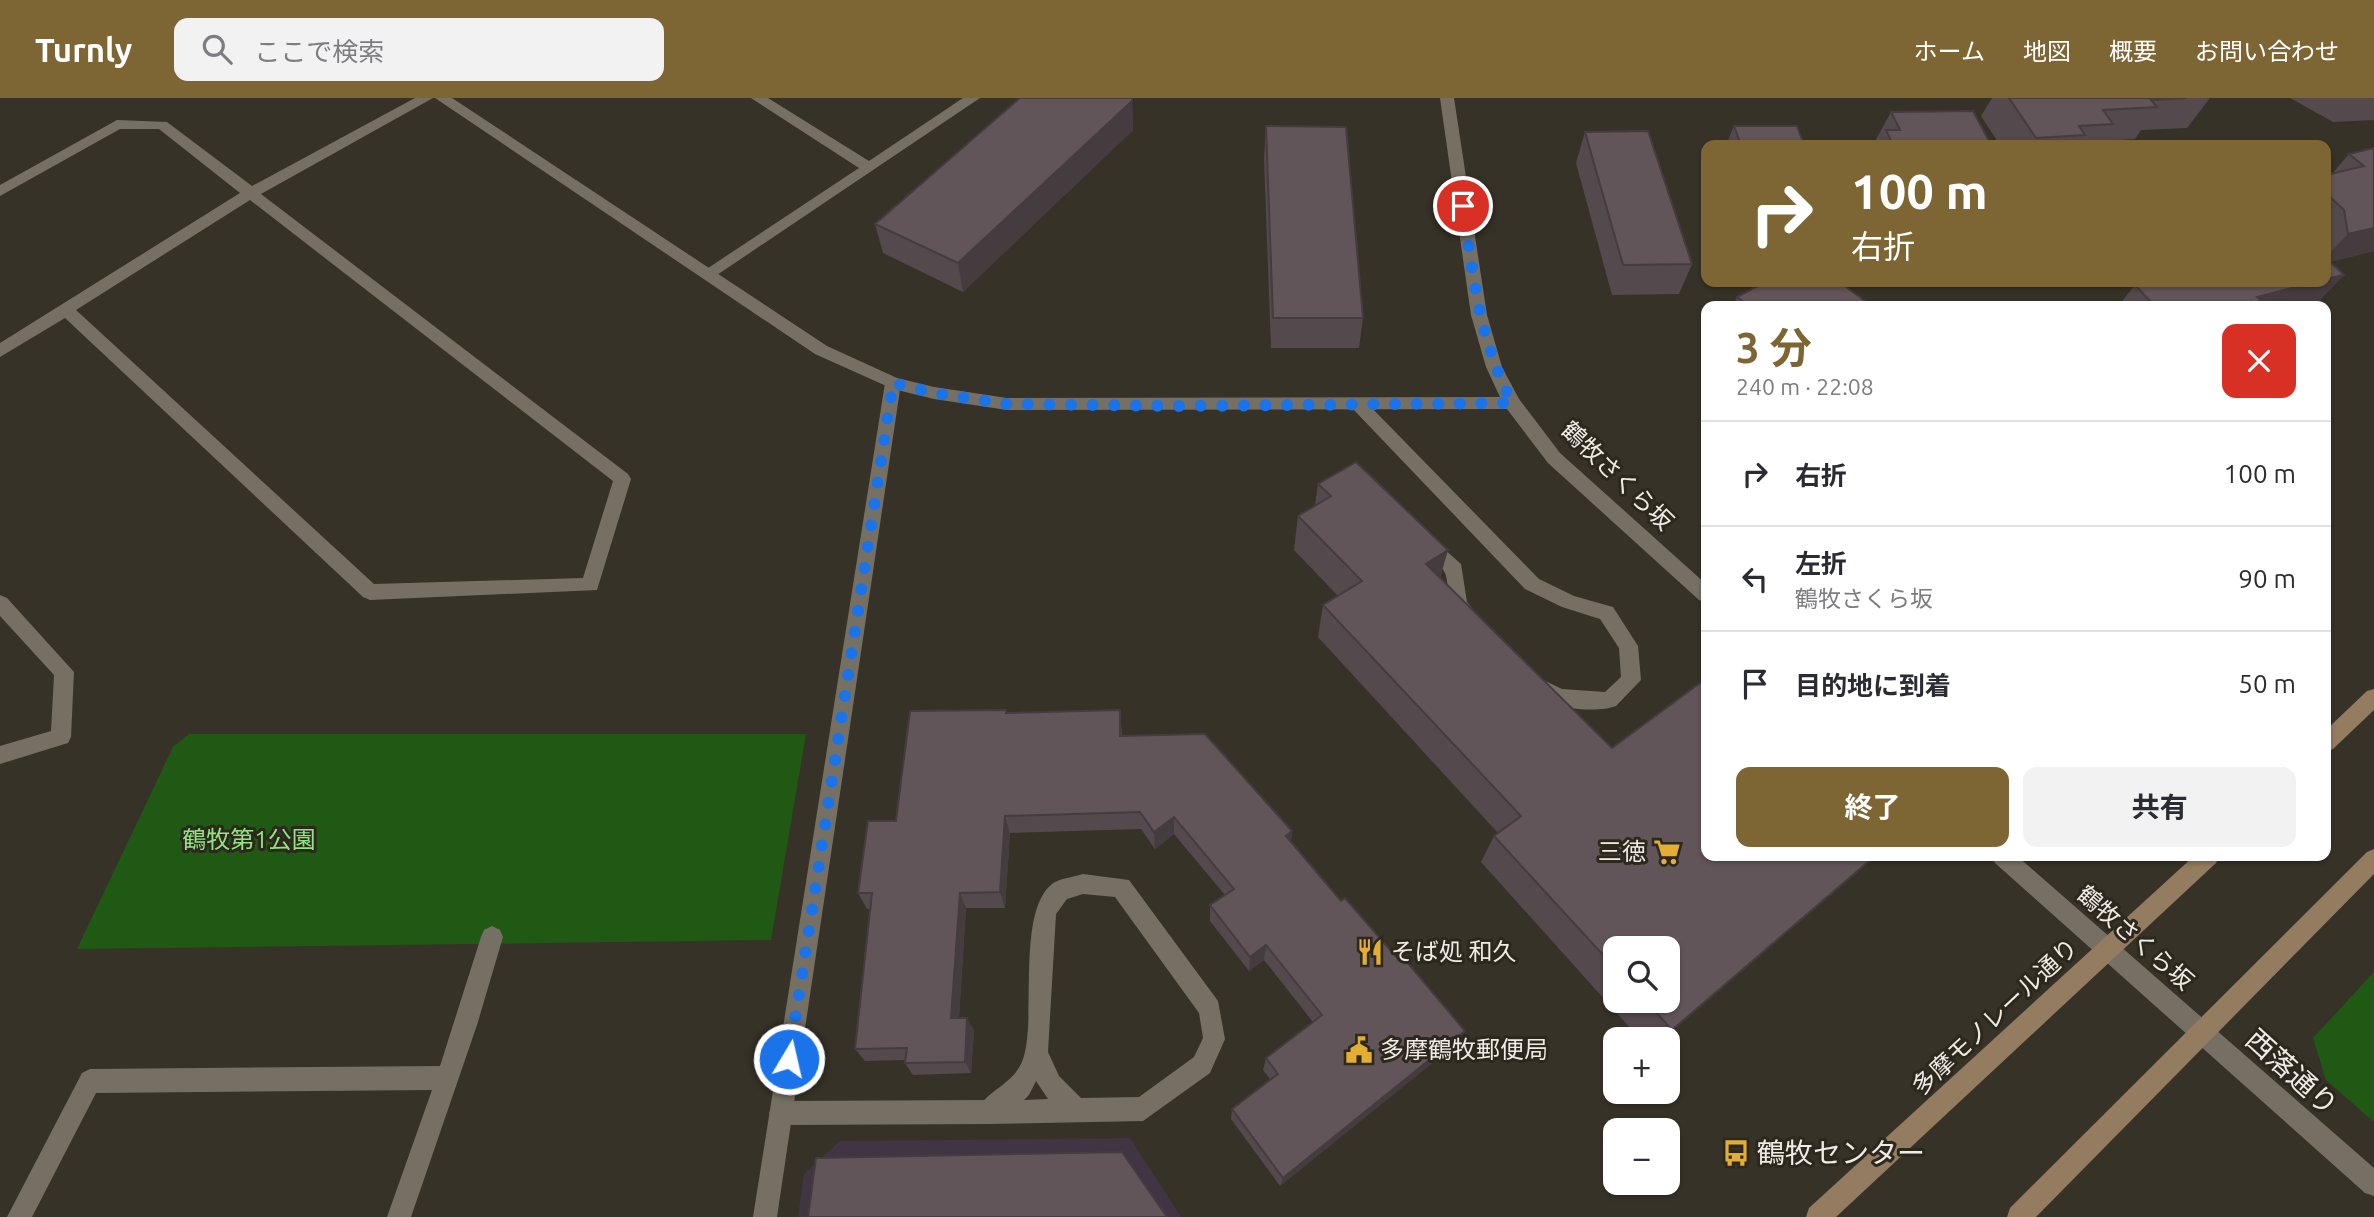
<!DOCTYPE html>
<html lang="ja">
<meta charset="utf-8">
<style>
:root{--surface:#fff;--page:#f2f2f3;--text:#2b2b33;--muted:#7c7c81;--line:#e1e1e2;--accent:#7e6634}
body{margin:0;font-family:Ubuntu,"Noto Sans JP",sans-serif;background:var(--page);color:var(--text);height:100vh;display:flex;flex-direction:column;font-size:26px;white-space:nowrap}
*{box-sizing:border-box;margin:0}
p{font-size:23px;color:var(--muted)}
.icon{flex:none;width:38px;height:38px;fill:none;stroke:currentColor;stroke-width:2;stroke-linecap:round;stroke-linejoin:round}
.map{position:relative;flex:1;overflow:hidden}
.details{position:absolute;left:1701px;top:203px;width:630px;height:560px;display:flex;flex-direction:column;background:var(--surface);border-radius:14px;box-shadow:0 2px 5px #0004}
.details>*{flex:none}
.hud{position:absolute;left:1701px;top:42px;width:630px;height:147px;border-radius:14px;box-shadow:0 2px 5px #0004;background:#7e6634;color:#fff;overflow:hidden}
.controls{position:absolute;left:1603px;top:838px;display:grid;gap:14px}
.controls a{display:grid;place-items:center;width:77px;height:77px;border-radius:14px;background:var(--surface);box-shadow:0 2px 5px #0004;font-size:35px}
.pin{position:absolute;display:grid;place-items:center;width:60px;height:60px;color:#fff;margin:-30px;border:4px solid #fff;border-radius:50%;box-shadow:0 2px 7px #0007}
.me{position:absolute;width:77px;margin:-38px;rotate:9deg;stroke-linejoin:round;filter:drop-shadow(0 0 5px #0008)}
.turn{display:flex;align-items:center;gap:24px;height:147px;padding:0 35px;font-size:32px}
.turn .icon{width:91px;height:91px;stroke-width:2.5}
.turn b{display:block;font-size:49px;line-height:60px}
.round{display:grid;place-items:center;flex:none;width:74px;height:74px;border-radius:14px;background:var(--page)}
.headline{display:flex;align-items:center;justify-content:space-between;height:119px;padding:0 35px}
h1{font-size:42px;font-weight:700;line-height:52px;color:var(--accent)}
.primary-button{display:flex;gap:14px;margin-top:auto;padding:14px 35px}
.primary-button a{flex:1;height:80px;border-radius:14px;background:var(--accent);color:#fff;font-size:28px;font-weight:700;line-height:80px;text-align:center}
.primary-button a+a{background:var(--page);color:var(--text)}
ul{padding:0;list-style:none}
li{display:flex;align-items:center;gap:21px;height:105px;padding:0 35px;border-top:2px solid var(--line)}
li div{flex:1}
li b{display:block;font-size:26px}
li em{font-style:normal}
header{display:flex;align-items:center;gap:42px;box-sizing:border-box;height:98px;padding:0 35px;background:var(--accent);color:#fff}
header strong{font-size:33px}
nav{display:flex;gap:38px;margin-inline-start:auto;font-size:24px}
.search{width:490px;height:63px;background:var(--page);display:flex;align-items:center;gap:18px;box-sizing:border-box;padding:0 24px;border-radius:14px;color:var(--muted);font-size:26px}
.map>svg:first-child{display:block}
</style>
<header>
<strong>Turnly</strong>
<div class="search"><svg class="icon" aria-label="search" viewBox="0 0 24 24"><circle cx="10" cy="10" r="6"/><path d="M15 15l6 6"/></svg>ここで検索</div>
<nav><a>ホーム</a><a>地図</a><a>概要</a><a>お問い合わせ</a></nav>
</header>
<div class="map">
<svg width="2374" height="1119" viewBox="0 0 2374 1119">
<rect width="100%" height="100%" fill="#373227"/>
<path fill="#413544" d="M1130 1040 1181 1119H798L804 1076 840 1043Z"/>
<path fill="#205914" d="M189 636H806L771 842 77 851 173 649Z
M2374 874V1024L2326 982 2313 940Z"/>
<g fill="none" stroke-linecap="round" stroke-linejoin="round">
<path fill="#767064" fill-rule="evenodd" d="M1358 300 1364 302 1539 481 1574 498 1613 509 1638 548 1641 582 1616 608C1594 616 1539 611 1527 587L1530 581 1537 579 1562 591 1605 594 1621 579 1619 550 1600 521 1562 509 1525 491 1352 310 1350 306 1352 302Z
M1427 439 1433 441 1461 466 1467 504 1478 518 1476 524C1444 535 1451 488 1445 475 1440 463 1424 458 1418 446L1421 441Z"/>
<path fill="#767064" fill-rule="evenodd" d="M415 0H433L261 96 628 376 631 381 597 492 370 502 363 499 65 220 0 259V245L240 95 159 31H120L0 98V87L117 22 167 24 252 88ZM250 102 613 383 583 480 374 486 76 212Z
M751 0H768L869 63 963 0H980L711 181 705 180 703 176 705 172 859 70Z
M893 279 901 285 777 1119H753L885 285Z
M0 497 7 500 74 574 71 639 68 645 0 666V648L51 633 54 577 0 518Z
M1083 776 1129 782 1218 903 1225 941 1210 975 1143 1023 988 1026 980 1022 976 1014C986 991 1016 987 1024 958 1036 916 1017 814 1052 786 1060 780 1074 779 1083 776ZM1083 796 1115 799 1199 915 1203 940 1194 959 1139 999 1081 1000 1059 978 1048 954 1056 816 1067 801ZM1036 983 1048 1001 1024 1002 1029 997Z
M492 828 500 832 503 839 477 927 411 1119H387L432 992 96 995 32 1119H7L82 975 90 971 440 968 481 839 484 832Z"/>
<path fill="#767064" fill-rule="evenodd" d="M435 0H452L827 248 897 280 934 289 1007 300 1500 299 1486 269 1471 217 1440 0H1454L1487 217 1502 269 1519 301 1560 355 1706 486V505L1699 502 1548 365 1507 311 1007 312 934 301 893 291 815 256Z
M1992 758H2017L2374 1070V1098L2365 1095 1995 765Z
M988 1002 996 1006 1000 1014 996 1022 988 1026 781 1027 773 1023 769 1015 773 1007 781 1003Z"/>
<path fill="#937c5f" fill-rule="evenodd" d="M2374 591V612L2333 651 2326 654V632L2367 593Z
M2374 751V776L2036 1119H2007L2010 1110 2367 754Z
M2194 758H2220L2216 765 1836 1119H1806L1809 1110Z"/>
</g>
<path fill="#54494d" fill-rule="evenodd" d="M1132 0 1133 32 963 194 883 155 875 126Z
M1992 0H2210L2187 30 2141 32 2135 41 2101 43 2098 47H2000L1981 18Z
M2290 0H2374V22L2333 24Z
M1891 14 1991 47H1875L1874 45Z
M1266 28 1363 220 1359 250H1271L1264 60Z
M1734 28 1804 47H1726Z
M1585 34 1692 166 1679 196 1612 197 1576 65Z
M2374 50V153L2330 164 2344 177 2315 207 2310 208H2118L2135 187 2148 184H2326V77L2332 76 2349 56Z
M1737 199 1872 208H1733Z
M1318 386 1448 452 1440 480 1612 650 1876 758 1661 942H1641L1481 764 1494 738 1498 735 1318 539 1323 507 1338 498 1294 452 1298 418 1315 407ZM1615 850 1668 903H1615Z
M1006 612 1007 615 1120 612 1122 638 1292 733 1291 744 1457 945 1280 1088 1231 1021 1232 1011 1270 981 1263 972 1266 960 1313 924 1264 862 1249 873 1210 823V807L1225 797 1174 736 1155 751 1141 731 1010 735 1005 810H966L959 920 974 932 971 975 913 977 905 965 906 962 865 963 855 951 870 811H867L858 795Z"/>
<path fill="#453c3f" d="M1132 0 1133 32 963 194 958 165Z
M2374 130V153L2326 165V159L2348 136Z
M2344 177 2315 207 2310 208H2248L2257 199 2316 184H2326V181Z
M1448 452 1438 485 1426 466Z
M1005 718 1010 735 1005 810 1000 794Z
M1174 719V736L1155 751 1154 734Z
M1292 733 1290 750 1286 738Z
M1876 758 1853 778 1661 942 1672 932Z
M960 795 966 810 958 933 951 920Z
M1266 847 1264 862 1249 873 1250 859Z
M967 920 974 932 971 975 965 964Z
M1465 933 1457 945 1280 1088 1283 1080Z"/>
<path fill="#62555a" stroke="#453c3f" stroke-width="2" d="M1020 0H1132V3L958 165 875 126Z
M2009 0H2186L2151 2 2157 9 2103 12 2113 26 2079 28 2085 37 2036 40Z
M1973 13 1991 47H1893L1886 32H1900L1891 14Z
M1266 28 1346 29 1363 220H1273Z
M1734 28H1797L1804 47H1741Z
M1648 33 1692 166 1623 167 1585 34Z
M2374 50V130L2348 136 2344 112 2326 95V77L2364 68 2349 56Z
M2326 160 2344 177 2326 181Z
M1765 184H1839L1872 208H1749L1737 199Z
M2148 184H2316L2257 199 2267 208H2135L2151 204 2135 187Z
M1356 364 1448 452 1426 466 1612 650 1700 585 1706 591V758H1875L1672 932 1646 903H1668V850H1615V870L1494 738 1521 718 1323 507 1362 483 1298 418 1331 398 1318 386Z
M1006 612V615L1120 612V638L1205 636 1292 733 1286 738 1341 803 1345 800 1397 860 1401 857 1465 933 1283 1080 1232 1011 1278 976 1266 960 1322 917 1266 847 1250 859 1210 807 1234 791 1174 719 1154 734 1140 714 1005 718 1000 794 960 795 951 920H967L965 964 905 965 907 950 855 951 872 795H858L868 723H896L910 613Z
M1122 1054 1167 1119H808L816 1060Z"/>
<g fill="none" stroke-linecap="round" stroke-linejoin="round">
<path stroke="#1a73e8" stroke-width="12" stroke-dasharray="0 21.6" d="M789 961 893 285 934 295 1007 306 1182 308 1512 305C1478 237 1474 182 1463 108"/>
</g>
<defs>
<symbol id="supermarket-bare" viewBox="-9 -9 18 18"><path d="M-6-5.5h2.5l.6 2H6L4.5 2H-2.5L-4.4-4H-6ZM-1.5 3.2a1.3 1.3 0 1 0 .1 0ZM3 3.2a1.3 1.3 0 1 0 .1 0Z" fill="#e4ae35" stroke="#2d281e" stroke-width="2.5" paint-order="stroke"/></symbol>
<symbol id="restaurant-bare" viewBox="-9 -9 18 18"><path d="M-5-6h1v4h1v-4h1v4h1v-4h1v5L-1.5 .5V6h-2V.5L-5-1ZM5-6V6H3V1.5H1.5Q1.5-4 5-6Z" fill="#e4ae35" stroke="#2d281e" stroke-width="2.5" paint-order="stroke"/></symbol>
<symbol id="civic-bare" viewBox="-9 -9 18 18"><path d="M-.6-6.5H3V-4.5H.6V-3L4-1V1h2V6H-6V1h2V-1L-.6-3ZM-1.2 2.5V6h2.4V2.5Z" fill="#e4ae35" stroke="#2d281e" stroke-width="2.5" paint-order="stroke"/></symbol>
<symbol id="bus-bare" viewBox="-9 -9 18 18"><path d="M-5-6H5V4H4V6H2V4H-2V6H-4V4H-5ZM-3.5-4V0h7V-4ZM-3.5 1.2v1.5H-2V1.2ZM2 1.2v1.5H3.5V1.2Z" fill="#e4ae35" stroke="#2d281e" stroke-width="2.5" paint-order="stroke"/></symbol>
</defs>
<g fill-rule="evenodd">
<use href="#supermarket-bare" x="1648" y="735" width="38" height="38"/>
<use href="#restaurant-bare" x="1351" y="835" width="38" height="38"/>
<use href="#civic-bare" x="1340" y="933" width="38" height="38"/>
<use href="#bus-bare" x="1717" y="1036" width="38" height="38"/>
</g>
<g text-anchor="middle" stroke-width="6" stroke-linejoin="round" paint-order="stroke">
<g font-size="24" fill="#efece5" stroke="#2d281e">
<text transform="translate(1617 378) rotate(44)" y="8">鶴牧さくら坂</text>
<text transform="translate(2135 840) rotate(41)" y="8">鶴牧さくら坂</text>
<text transform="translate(1995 919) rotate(-43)" y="8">多摩モノレール通り</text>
</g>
<g font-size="24" fill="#90e580" stroke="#2d281e">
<text x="249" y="750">鶴牧第1公園</text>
</g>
<g font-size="24" fill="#efece5" stroke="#2d281e" text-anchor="start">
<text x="1646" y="762" text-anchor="end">三徳</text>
<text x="1391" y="862">そば処 和久</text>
<text x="1380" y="960">多摩鶴牧郵便局</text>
</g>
<g font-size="28" fill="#efece5" stroke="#2d281e">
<text transform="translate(2292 974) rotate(42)" y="10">西落通り</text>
</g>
<g font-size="28" fill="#efece5" stroke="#2d281e" text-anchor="start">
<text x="1757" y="1065">鶴牧センター</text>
</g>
</g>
</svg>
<div class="controls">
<a><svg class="icon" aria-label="search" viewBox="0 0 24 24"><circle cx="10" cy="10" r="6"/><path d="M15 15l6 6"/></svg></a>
<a>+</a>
<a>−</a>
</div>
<div class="pin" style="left:1463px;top:108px;background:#d93025"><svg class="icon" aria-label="arrive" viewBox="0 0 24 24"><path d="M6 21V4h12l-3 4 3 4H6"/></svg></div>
<svg class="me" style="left:789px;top:961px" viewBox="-20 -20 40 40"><circle r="17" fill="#1a73e8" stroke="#fff" stroke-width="3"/><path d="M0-11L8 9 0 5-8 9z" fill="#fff"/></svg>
<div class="hud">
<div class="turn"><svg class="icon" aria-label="right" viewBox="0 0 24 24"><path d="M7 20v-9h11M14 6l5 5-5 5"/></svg><div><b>100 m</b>右折</div></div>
</div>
<section class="details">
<div class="headline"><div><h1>3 分</h1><p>240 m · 22:08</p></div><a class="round" style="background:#d93025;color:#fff"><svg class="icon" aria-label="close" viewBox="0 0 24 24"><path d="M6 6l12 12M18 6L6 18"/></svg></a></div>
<ul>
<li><svg class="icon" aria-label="right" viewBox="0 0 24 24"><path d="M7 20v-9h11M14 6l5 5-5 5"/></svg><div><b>右折</b></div><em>100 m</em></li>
<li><svg class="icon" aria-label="left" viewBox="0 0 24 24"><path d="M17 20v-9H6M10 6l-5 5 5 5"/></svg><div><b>左折</b><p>鶴牧さくら坂</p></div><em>90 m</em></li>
<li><svg class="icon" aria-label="arrive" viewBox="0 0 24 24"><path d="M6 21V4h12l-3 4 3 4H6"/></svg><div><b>目的地に到着</b></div><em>50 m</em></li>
</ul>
<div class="primary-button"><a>終了</a><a>共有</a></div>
</section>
</div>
